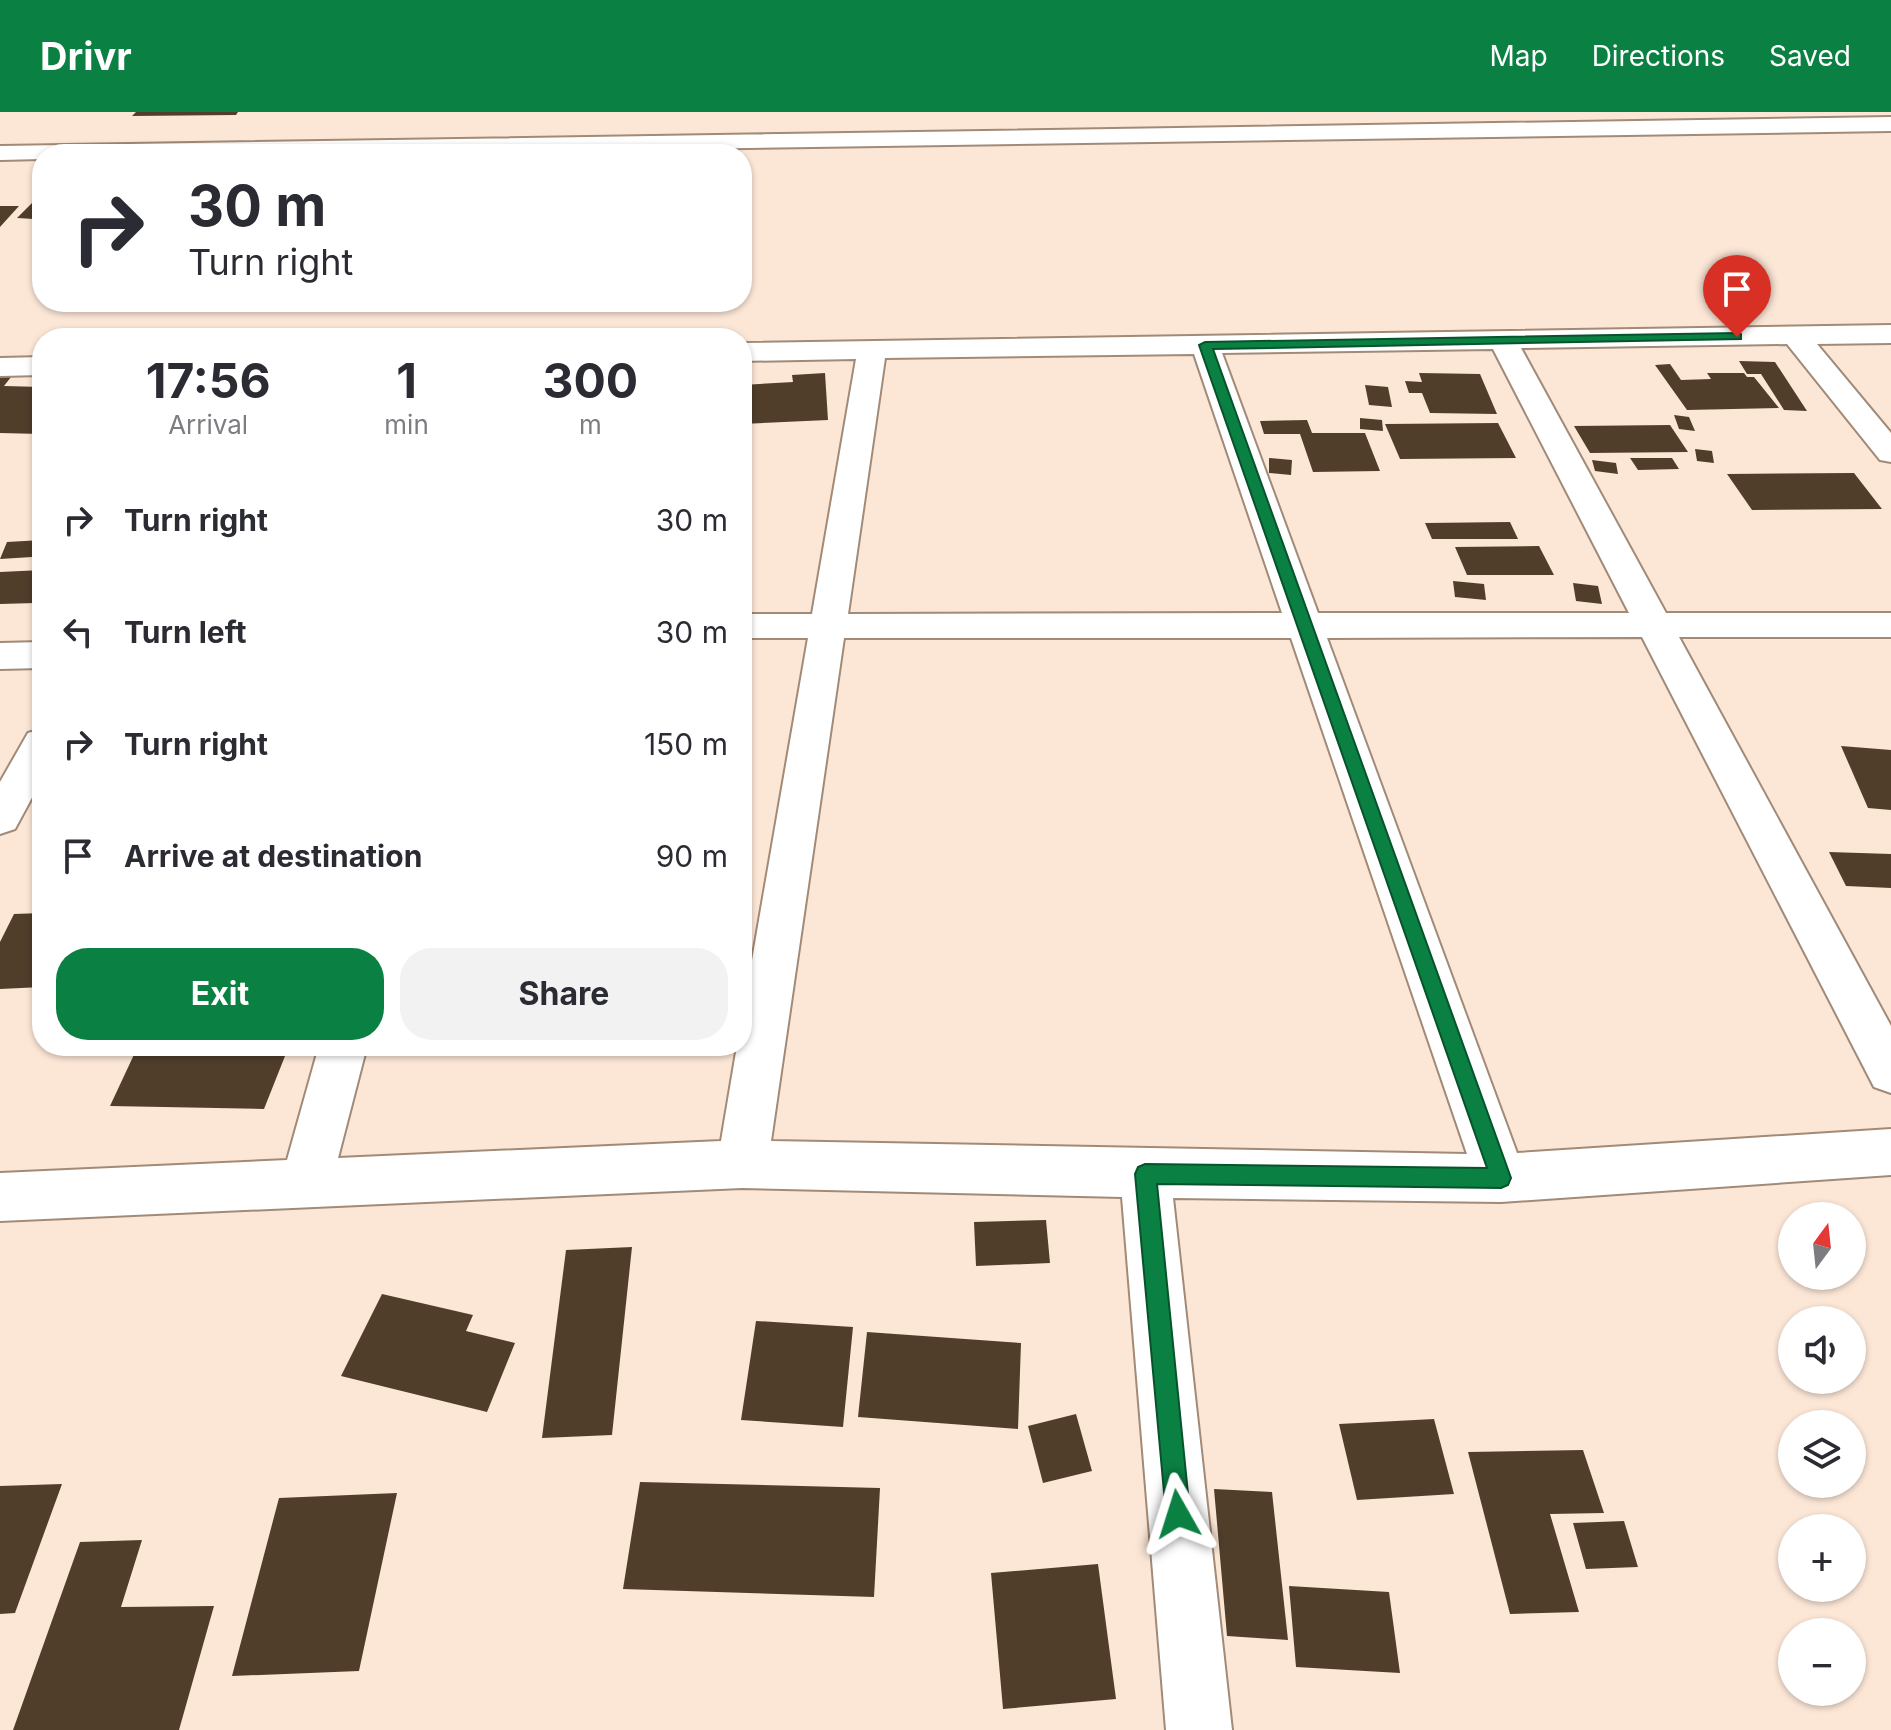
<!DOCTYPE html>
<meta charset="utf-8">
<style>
:root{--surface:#fff;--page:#f2f2f3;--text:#2b2b33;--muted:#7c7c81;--accent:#0b8043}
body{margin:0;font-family:Inter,sans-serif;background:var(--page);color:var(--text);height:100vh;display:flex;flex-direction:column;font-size:30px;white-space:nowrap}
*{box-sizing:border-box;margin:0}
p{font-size:26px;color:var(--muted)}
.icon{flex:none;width:44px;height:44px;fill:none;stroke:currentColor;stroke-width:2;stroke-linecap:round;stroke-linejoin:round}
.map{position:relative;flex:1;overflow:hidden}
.drawer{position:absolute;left:32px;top:216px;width:720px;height:728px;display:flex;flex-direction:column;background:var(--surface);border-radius:32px;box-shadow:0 2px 6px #0004}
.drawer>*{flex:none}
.hud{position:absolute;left:32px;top:32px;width:720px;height:168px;border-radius:32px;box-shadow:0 2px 6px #0004;background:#fff;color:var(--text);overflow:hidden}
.needle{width:52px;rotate:15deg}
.fabs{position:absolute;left:1778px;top:1090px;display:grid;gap:16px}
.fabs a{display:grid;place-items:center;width:88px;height:88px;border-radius:50%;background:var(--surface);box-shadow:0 2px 6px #0004;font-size:40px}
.pin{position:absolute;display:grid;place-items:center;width:68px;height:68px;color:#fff;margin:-82px -34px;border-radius:50% 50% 50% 0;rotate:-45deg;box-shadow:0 0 8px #0007}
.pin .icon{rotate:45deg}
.me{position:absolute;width:88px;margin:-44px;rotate:354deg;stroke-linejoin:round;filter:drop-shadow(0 0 6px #0008)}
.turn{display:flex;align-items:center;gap:28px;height:168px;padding:0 24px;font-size:36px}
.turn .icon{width:104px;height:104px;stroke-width:2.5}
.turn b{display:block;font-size:56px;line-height:68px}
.eta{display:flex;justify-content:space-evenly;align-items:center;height:136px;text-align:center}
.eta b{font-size:48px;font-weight:700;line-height:56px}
.button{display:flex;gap:16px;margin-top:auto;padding:16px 24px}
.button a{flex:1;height:92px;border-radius:32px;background:var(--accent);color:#fff;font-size:32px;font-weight:700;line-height:92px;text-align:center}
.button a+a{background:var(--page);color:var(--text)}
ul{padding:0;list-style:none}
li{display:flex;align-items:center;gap:24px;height:112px;padding:0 24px}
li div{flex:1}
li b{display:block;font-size:30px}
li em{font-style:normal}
header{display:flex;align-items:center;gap:48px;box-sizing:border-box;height:112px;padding:0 40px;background:var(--accent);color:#fff}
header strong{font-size:38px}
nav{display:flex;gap:44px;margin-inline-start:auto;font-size:28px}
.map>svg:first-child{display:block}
</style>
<header>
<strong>Drivr</strong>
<nav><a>Map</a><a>Directions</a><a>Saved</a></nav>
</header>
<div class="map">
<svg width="1891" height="1618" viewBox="0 0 1891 1618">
<rect width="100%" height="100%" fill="#fce7d7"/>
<path fill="#503e2b" d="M136 0H238L236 3 132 4Z
M42 81V98L34 107 17 106Z
M0 94H19L0 115Z
M1739 249 1775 250 1807 299 1784 298 1761 262H1747Z
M1670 252 1681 268 1711 267 1707 261H1744L1747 265H1754L1779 296 1687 298 1655 253Z
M825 261 828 308 742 312V273L793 270 792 263Z
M1419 261 1480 262 1497 302 1430 301 1422 281H1409L1405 269 1422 270Z
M0 265H11L4 274 42 275 41 322 0 321Z
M1365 273 1388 275 1392 295 1369 293Z
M1674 303 1689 305 1695 319 1679 317Z
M1360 306 1382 308 1383 319 1360 317Z
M1307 308 1312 321H1365L1380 359 1313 360 1300 322H1264L1260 309Z
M1498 311 1516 346 1400 347 1385 312Z
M1670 313 1688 340 1590 341 1574 314Z
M1695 337 1712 339 1714 351 1697 349Z
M1269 346 1292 348 1291 363 1269 361Z
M1630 346H1672L1679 357 1638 358Z
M1592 348 1616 351 1618 362 1595 359Z
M1854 361 1882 397 1752 398 1727 362Z
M1510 410 1518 427H1432L1425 411Z
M42 428 32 445 0 447 7 430Z
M1539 434 1554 463H1467L1455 435Z
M42 458V479L35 491 0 492V460Z
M1453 469 1484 472 1486 488 1455 485Z
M1573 471 1598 474 1602 492 1576 489Z
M1841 634 1891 638V698L1868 696Z
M1829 740 1891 742V776L1846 774Z
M42 801V875L0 877V830L14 802Z
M138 934H289L264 997 110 994Z
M1046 1108 1050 1151 976 1154 974 1110Z
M632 1135 612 1323 542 1326 566 1138Z
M382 1182 473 1203 466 1219 515 1231 487 1300 341 1264Z
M756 1209 853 1215 843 1315 741 1308Z
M867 1220 1021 1231 1018 1317 858 1305Z
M1076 1302 1092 1359 1043 1371 1028 1314Z
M1434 1307 1454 1382 1357 1388 1339 1312Z
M1583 1338 1604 1401 1550 1402 1579 1500 1510 1502 1468 1340Z
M640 1370 880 1376 874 1485 623 1477Z
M62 1372 15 1501 0 1502V1374Z
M1214 1377 1272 1380 1288 1528 1227 1524Z
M397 1381 359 1559 232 1564 279 1386Z
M1624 1409 1638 1455 1586 1457 1573 1411Z
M142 1428 121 1495 214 1494 179 1618H13L80 1430Z
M1098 1452 1116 1587 1003 1597 991 1461Z
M1289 1474 1389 1480 1400 1561 1296 1555Z"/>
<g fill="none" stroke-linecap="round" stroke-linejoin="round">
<defs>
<path id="minor" d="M1891 5V19L350 42H42V47L0 48V34Z
M1891 213V231L1817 232 1891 321V350L1880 348 1787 232 1521 236 1666 501H1891V525H1679L1891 914V981L1874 975 1642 525 1327 526 1517 1041 1891 1017V1063L1501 1090 1173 1086 1232 1618H1166L1122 1085 742 1076 0 1109V1061L287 1048 319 934H367L338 1046 721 1029 737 934H742V906L808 526H742V502H812L856 247 742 249V231ZM1493 237 1629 501H1318L1222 241ZM1194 242 1282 501 848 502 885 246ZM844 526H1291L1467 1042 771 1029Z
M42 245V263L0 264V246Z
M42 530V556L0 557V531Z
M42 617V667L15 717 0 722V670L28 621Z"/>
</defs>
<use href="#minor" stroke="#a18a77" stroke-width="4"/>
<use href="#minor" fill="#fff" fill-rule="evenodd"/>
</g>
<path fill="#0b8043" stroke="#07532c" stroke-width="2" d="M1737 221 1741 222V227L1213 237 1511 1066 1508 1073 1501 1076 1157 1072 1190 1402 1187 1411 1178 1414 1169 1411 1166 1402 1135 1062 1138 1055 1145 1052 1487 1056 1199 233 1205 230Z"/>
</svg>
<div class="fabs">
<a><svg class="needle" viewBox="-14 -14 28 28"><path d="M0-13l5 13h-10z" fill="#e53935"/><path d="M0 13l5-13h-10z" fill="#7c7c81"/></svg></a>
<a><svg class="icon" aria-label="sound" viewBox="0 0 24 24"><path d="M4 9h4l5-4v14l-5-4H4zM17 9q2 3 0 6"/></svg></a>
<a><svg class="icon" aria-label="layers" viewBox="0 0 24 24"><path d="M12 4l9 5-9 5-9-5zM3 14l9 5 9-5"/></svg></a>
<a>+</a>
<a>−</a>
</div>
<div class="pin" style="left:1737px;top:225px;background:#d93025"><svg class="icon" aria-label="arrive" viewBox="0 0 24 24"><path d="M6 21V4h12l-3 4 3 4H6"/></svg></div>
<svg class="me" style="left:1178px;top:1402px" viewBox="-20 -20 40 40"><path d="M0-17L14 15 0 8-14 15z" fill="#0b8043" stroke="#fff" stroke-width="4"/></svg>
<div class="hud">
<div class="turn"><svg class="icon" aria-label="right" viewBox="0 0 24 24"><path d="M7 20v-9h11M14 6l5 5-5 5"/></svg><div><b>30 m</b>Turn right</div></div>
</div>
<section class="drawer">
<div class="eta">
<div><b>17:56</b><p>Arrival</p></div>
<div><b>1</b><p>min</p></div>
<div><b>300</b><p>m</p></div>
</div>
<ul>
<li><svg class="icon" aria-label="right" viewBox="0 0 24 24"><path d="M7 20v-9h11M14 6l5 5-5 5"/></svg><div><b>Turn right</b></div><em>30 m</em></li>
<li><svg class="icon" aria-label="left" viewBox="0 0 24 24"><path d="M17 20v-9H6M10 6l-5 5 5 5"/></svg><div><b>Turn left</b></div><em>30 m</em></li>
<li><svg class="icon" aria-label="right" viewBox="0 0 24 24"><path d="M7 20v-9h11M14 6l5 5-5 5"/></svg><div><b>Turn right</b></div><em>150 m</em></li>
<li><svg class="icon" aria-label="arrive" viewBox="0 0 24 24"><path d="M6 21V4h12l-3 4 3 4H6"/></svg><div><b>Arrive at destination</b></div><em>90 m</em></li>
</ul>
<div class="button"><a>Exit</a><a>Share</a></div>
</section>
</div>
